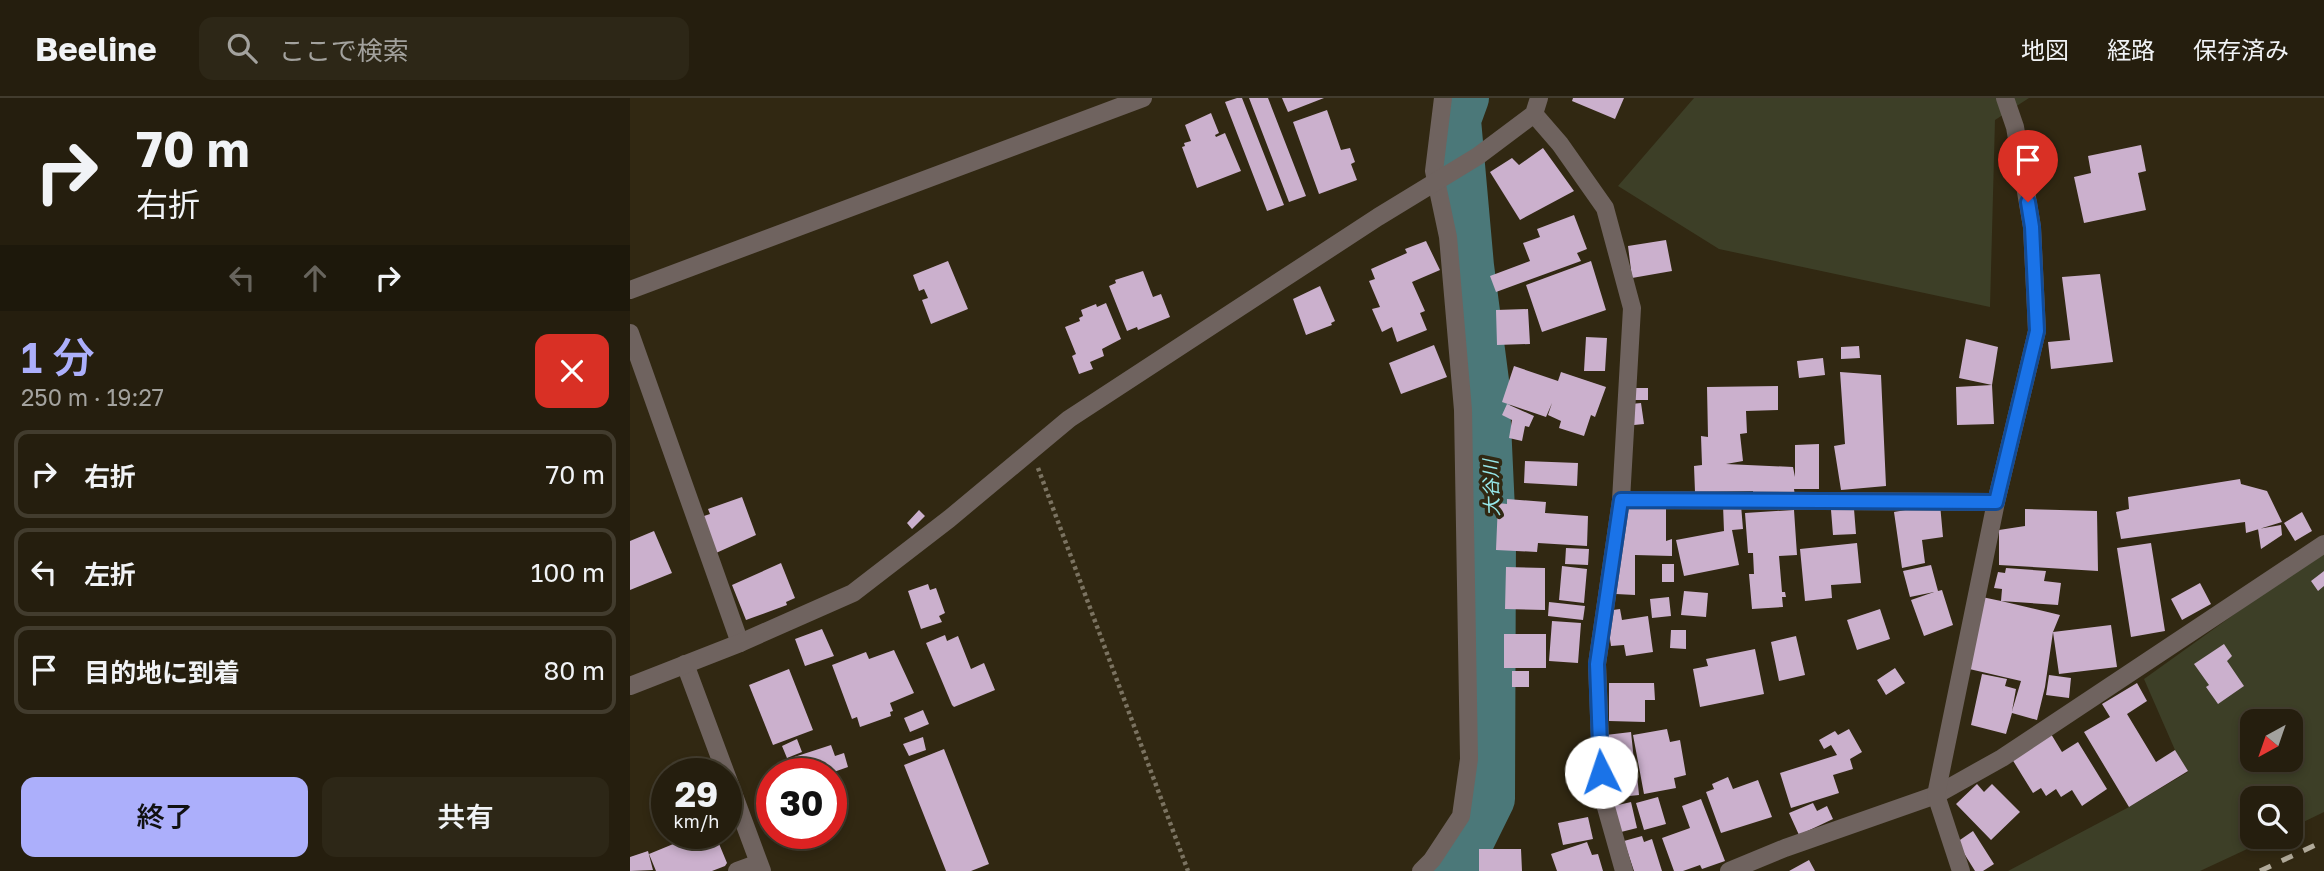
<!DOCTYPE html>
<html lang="ja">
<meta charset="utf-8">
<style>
:root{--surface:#251e0e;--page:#2d2717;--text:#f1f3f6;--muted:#a3a29e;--line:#423c2e;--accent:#acaffb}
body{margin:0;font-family:"Golos Text","Noto Sans JP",sans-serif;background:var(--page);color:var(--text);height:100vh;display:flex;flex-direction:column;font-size:26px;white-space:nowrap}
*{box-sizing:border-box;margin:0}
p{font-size:23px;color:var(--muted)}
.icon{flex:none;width:38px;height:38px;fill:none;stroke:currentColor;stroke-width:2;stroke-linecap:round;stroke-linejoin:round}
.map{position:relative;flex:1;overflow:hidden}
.sheet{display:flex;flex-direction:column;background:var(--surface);width:630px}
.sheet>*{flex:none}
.top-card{background:#251e0e;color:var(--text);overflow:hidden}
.needle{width:46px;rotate:220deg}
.fabs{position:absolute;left:1610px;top:611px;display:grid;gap:14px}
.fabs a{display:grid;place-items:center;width:63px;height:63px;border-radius:14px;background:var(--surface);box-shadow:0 4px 10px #0003,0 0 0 2px var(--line);font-size:35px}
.speed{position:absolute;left:21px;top:660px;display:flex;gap:14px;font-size:35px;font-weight:700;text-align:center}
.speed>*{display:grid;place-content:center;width:91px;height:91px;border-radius:50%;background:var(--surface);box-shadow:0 4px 10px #0003,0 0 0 2px var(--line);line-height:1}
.speed small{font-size:18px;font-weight:400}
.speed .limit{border:10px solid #d22;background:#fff;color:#111}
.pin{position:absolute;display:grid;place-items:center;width:60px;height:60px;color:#fff;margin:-72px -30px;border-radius:50% 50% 50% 0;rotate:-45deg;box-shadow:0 0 7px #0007}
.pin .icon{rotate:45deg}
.me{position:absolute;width:77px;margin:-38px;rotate:356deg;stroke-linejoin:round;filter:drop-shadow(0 0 5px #0008)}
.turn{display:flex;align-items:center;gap:24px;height:147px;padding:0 21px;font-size:32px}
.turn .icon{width:91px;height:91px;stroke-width:2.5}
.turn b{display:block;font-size:49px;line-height:60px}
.lanes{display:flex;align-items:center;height:66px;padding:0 21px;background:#0003;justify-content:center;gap:35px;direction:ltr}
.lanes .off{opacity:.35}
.round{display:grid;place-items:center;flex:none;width:74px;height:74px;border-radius:14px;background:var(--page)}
.summary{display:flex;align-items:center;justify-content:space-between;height:119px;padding:0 21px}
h1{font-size:42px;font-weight:600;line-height:52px;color:var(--accent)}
.cta{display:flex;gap:14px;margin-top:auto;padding:14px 21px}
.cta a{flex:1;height:80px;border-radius:14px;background:var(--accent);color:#111;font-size:28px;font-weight:600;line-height:80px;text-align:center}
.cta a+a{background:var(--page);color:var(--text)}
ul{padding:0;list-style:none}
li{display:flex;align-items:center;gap:21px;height:88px;margin:0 14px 10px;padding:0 7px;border:4px solid var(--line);border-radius:14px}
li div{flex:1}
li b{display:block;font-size:26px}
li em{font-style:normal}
header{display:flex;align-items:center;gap:42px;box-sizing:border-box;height:98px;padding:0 35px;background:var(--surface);border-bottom:2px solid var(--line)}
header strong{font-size:33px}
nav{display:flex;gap:38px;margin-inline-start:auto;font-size:24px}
.search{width:490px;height:63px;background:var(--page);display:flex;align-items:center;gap:18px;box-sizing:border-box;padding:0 24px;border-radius:14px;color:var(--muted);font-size:26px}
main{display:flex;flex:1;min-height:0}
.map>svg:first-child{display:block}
</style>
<header>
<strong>Beeline</strong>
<div class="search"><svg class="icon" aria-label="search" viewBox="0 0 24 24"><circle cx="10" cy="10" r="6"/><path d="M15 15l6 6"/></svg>ここで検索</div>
<nav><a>地図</a><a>経路</a><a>保存済み</a></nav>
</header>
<main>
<section class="sheet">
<div class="top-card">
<div class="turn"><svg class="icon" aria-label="right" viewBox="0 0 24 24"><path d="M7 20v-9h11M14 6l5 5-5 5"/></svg><div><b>70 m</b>右折</div></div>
<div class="lanes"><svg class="icon off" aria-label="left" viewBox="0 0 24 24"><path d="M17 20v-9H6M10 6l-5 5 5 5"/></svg><svg class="icon off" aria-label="ahead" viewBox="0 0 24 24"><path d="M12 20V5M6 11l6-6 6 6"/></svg><svg class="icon" aria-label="right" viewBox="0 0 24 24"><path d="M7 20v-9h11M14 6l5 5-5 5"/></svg></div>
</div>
<div class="summary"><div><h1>1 分</h1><p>250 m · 19:27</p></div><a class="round" style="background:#d93025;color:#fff"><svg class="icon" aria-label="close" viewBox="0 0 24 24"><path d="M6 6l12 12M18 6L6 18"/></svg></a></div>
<ul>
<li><svg class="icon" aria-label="right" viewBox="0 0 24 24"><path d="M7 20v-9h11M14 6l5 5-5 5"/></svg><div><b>右折</b></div><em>70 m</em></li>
<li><svg class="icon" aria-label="left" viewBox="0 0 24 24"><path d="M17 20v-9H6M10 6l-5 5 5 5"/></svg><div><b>左折</b></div><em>100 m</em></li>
<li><svg class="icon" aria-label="arrive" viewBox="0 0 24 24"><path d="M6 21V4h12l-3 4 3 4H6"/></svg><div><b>目的地に到着</b></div><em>80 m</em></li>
</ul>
<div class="cta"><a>終了</a><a>共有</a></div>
</section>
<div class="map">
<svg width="1694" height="773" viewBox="0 0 1694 773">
<rect width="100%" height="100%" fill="#312812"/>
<path fill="#3d3f27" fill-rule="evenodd" d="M1064 0H1399L1365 22 1360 209 1089 151 988 88Z
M1694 452V714L1661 730V700H1622V738L1643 739 1570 773H1378L1499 709 1558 674 1545 652 1514 581ZM1622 623H1661V662H1622Z"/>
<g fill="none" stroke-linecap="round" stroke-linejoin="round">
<path stroke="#4b7879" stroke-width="46" d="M823 773 829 768 862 701 863 434 856 283 841 168 828 22 836 0"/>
</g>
<path fill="#cbb0cd" d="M607 0H612L654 107 637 113 595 4Z
M619 0H638L676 98 659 104Z
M652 0H694L658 14Z
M943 0H994L985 21 942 3Z
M697 12 711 52 720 50 725 64 721 66 727 82 689 96 663 24Z
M581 15 589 35 585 37 586 39 595 35 611 73 567 90 552 49 555 48 554 45 561 43 555 27Z
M1511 47 1516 73 1508 75 1516 112 1454 125 1444 79 1461 75 1458 58Z
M913 50 944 93 890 122 860 74 882 60 889 67Z
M944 117 957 151 947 155 951 163 866 194 860 178 900 163 893 145 910 139 907 131Z
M1036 142 1042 173 1002 180 998 148Z
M796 143 810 172 782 184 795 213 790 215 797 232 767 244 762 229 752 234 742 211 750 209 739 183 745 181 741 171 777 155 775 151Z
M318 163 338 211 301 226 292 202 298 200 294 191 289 193 283 177Z
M961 163 976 212 912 234 896 187Z
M513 173 523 199 531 196 540 219 508 232 507 229 497 233 479 188 486 185 485 182Z
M1470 176 1483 264 1421 271 1418 244 1440 242 1432 179Z
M690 188 705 223 701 225 702 227 676 237 663 201Z
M476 205 491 241 472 251 474 258 460 264 463 271 449 276 442 258 446 256 435 229 450 223 449 220 453 218 451 212 466 206 467 209Z
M898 211 900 246 867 247 866 212Z
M956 239 977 240 975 273H954Z
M1336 241 1368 249 1362 287 1364 326 1327 327 1326 289 1362 287 1329 280Z
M804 247 817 279 771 296 759 265Z
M1229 248 1230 260 1211 261V249Z
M1193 260 1195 277 1169 280 1167 263Z
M884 268 928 283 931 274 976 289 965 319 961 317 954 338 929 330 931 323 918 317 922 305 916 319 872 304Z
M1210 274 1251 277 1256 388 1211 392 1204 348 1215 346Z
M1148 288V312L1116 313 1117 335 1110 336 1113 363 1096 366 1163 369 1165 379V347L1189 346V391H1164L1165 398 1123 397V393L1065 394 1064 368 1072 367 1071 338 1078 339 1077 289Z
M1000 290H1018V302H1000Z
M1011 305 1014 326 994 328 991 307Z
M877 306 904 318 899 329 895 328 892 343 879 340 882 322 872 317Z
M895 363 948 365 947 388 894 385Z
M1610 381 1611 386 1637 393 1652 424 1616 435 1615 424 1491 441 1486 414 1499 411 1498 399Z
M112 399 126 437 86 455 71 419 80 416 78 411Z
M877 401 916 404 915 415 958 418 957 448 908 445 907 454 866 452 868 405 877 406Z
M992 404H1036V443L1042 441V458L1005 457V497L986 496Z
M1310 406 1313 439 1292 442 1295 465 1272 470 1264 414Z
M1093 407H1111L1113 431 1102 432 1109 467 1054 478 1046 442 1094 433Z
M1224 411 1226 436 1203 437 1201 412Z
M1395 411 1467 413 1468 473 1369 467V432L1395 428Z
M289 412 295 418 282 431 277 425Z
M1164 412 1167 457 1149 458 1152 494H1155L1156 499H1152L1153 509 1122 511 1119 476H1124L1123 455H1118L1115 415Z
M1672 414 1682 433 1665 443 1654 425Z
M1651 427 1652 437 1631 451 1628 431Z
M24 433 42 475 0 492V443Z
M1227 445 1231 485 1201 487 1202 500 1175 503 1170 451Z
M1521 445 1535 533 1501 539 1487 450Z
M936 450 959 451 958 467 935 466Z
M151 465 165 500 156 504 157 507 116 522 102 487Z
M1032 466H1044V484H1032Z
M1301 467 1308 493 1312 492 1323 527 1294 538 1281 502 1304 494 1280 499 1273 473Z
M932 468 957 471 954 505 929 502Z
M876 469 915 470V512L875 511Z
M1376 470 1416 473 1414 483 1431 485 1428 507 1371 503 1430 517 1423 534 1415 589 1407 622 1382 615 1376 636 1341 627 1352 576 1377 581 1375 588 1386 591 1382 613 1391 583 1335 570 1352 499 1371 503 1372 491 1364 490 1368 474 1375 475Z
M1694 473V488L1688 493 1681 483Z
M1570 485 1581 506 1552 522 1541 501Z
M298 486 300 492 306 490 315 515 309 518 312 524 291 531 278 493Z
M1054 493 1078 495 1076 519 1051 517Z
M1039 499 1041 518 1022 520 1020 501Z
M919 504 955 508 953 522 918 518Z
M990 511 992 522 1018 518 1023 554 996 558 994 547 981 548 976 513Z
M1250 511 1260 541 1227 552 1217 522Z
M922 523 951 525 948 565 919 563Z
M1481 527 1487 569 1429 576 1423 534Z
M192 531 204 558 175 568 165 541Z
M1041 532H1056V551L1040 550Z
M874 536H916V570H874Z
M315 537 317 543 328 538 341 571 354 565 365 592 324 609 322 607 296 545Z
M1166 538 1175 577 1149 583 1141 544Z
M1594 546 1602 558 1597 563 1614 588 1588 606 1576 589 1579 587 1564 566Z
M1125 551 1134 596 1070 609 1063 571 1078 568 1076 561Z
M264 552 284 595 260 605 263 613 260 614 261 618 230 629 227 619 222 621 202 567 236 554 239 561Z
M1265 570 1275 585 1256 597 1247 582Z
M159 571 183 632 143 647 119 587Z
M882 573H899V589H882Z
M1419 577 1441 580 1439 600 1416 597Z
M979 585H1024L1025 602H1015V624L979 623Z
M1507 585 1517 603 1497 616 1526 664 1545 652 1558 673 1499 709 1454 634 1480 619 1472 606Z
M293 612 299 626 280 634 274 620Z
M1037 631 1040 644 1050 642 1056 677 1044 680 1046 690 1014 696 1003 637Z
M1219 631 1232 654 1220 661 1223 671 1203 677 1209 695 1161 710 1150 675 1207 657 1201 647 1194 651 1189 642 1205 633 1208 637Z
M1001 634 1005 672 980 675 976 637Z
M1421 636 1432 654 1448 644 1477 691 1452 708 1442 692 1431 699 1426 691 1416 698 1411 690 1403 695 1382 661Z
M293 639 296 652 279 658 273 646Z
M167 641 172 654 157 660 152 648Z
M201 647 205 658 214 655 218 669 198 676H160L155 662Z
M314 651 359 766 341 773H316L274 667Z
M1007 676 1009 697 980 700 978 679Z
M1098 679 1103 691 1128 682 1142 719 1091 735 1076 694 1084 691 1082 686Z
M1347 686 1354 694 1362 686 1390 714 1361 742 1326 706Z
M1028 699 1036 726 1014 732 1006 705Z
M1071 701 1095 763 1072 771 1070 767 1053 773H1044L1032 740 1060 730 1052 708Z
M1001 704 1007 730 991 734 984 708Z
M1183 705 1187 713 1197 708 1203 721 1169 737 1159 715Z
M958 719 963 741 933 747 928 725Z
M1343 733 1364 766 1353 773H1345L1327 744Z
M70 735 85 736 97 765 95 768 82 773H26L19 756Z
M1012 738 1014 744 1022 741 1032 773H1004L994 743Z
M957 744 962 757 968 756 973 773H927L921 756Z
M849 751H891L892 773H849Z
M18 753 23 772 0 773V759Z
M1179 762 1185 773H1159Z"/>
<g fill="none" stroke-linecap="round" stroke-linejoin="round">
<path stroke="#7b7361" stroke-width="4.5" stroke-dasharray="3.5 3.5" stroke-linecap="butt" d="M408 370 558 773"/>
<path stroke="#6f635f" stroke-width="18" d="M904 16 930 46 975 110 1002 210 991 402 967 566 972 695 994 773
M0 192 513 0
M0 235 110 545
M991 402 1366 404
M55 566 96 676
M96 676 132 773
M107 773 129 765
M791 773 802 762 831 718 839 661 833 312 818 139 804 73 813 0
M1099 773 1155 750 1306 697 1372 660 1694 446"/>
<path stroke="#6f635f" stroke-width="18" d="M0 588 110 545 223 495 319 421 439 321 748 119 848 58 904 16 909 0
M1331 773 1306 697 1366 404 1407 233 1402 129 1385 29 1375 0"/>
<path stroke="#b1aa9a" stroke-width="5" stroke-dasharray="12 12" stroke-linecap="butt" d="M1630 773 1694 743"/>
</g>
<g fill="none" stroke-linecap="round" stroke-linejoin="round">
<defs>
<path id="route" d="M971 674 967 566 991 402 1366 404 1407 233 1402 129 1398 104"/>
</defs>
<use href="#route" stroke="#114b97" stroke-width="18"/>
<use href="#route" stroke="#1a73e8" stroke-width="12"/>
</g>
<g text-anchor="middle" stroke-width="7" stroke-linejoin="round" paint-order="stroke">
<g font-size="19" font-style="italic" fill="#97e8ea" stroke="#312812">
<text transform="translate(861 390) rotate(-92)" y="7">大谷川</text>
</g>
</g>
</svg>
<div class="fabs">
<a><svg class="needle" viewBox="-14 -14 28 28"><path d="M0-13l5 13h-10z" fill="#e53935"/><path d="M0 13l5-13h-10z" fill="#a3a29e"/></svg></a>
<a><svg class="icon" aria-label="search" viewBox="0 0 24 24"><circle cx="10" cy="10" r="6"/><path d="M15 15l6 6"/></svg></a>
</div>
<div class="speed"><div>29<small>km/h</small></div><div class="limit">30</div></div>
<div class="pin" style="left:1398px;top:104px;background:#d93025"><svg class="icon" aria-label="arrive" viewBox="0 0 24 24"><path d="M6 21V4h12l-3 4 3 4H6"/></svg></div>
<svg class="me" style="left:971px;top:674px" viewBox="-20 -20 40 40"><circle r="19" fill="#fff"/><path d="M0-13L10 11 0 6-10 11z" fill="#1a73e8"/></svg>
</div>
</main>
